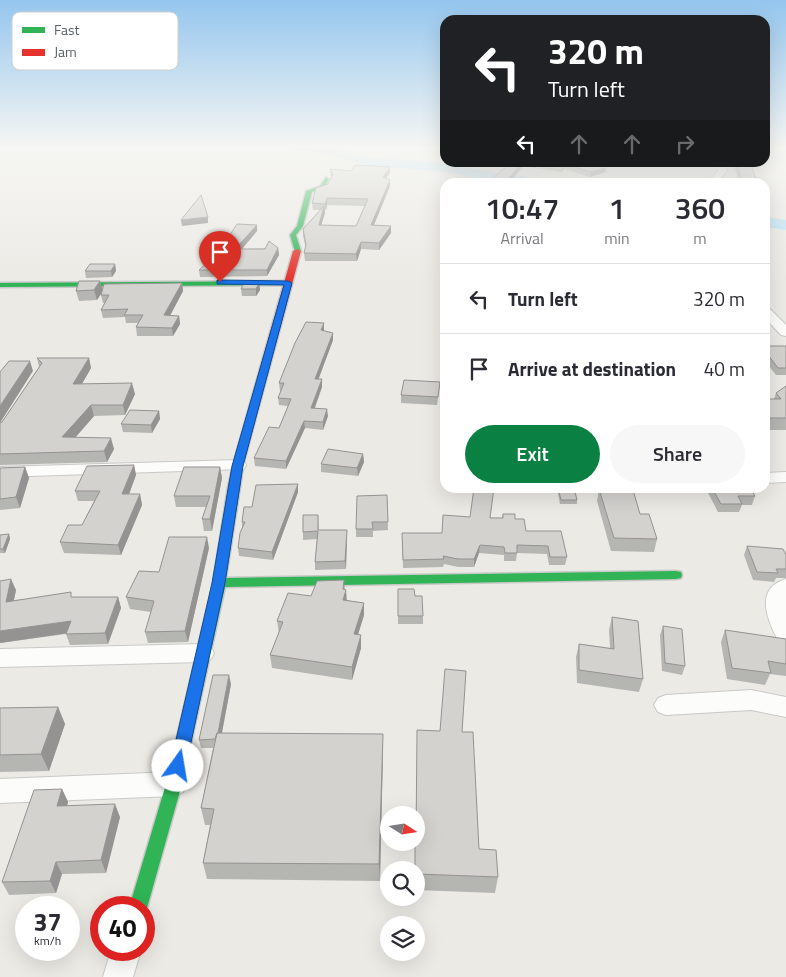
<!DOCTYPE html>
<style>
:root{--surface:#fff;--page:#f7f7f7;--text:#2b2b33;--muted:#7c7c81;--line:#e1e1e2;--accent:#0b8043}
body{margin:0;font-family:"Titillium Web",sans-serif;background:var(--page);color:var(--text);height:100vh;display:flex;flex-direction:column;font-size:19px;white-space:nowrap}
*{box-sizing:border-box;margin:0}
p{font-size:16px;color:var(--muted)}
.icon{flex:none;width:28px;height:28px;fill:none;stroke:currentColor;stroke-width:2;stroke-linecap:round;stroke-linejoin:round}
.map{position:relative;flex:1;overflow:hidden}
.side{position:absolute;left:440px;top:178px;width:330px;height:315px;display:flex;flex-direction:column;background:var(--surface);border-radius:15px;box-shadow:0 5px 20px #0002}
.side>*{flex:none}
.hud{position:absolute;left:440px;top:15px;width:330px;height:152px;border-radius:15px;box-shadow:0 5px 20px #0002;background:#202124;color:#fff;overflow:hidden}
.needle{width:32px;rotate:102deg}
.buttons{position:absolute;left:380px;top:806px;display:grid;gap:10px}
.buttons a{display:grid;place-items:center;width:45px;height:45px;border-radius:50%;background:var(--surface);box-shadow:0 5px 20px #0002;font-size:25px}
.speed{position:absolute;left:15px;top:896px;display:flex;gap:10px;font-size:25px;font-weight:700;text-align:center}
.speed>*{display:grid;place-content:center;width:65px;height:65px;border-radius:50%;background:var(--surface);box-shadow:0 5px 20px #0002;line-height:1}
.speed small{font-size:12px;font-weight:400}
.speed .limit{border:8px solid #d22;background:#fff;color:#111}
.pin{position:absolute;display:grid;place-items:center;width:42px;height:42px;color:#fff;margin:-51px -21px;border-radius:50% 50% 50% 0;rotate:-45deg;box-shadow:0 0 5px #0007}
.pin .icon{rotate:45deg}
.me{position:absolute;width:55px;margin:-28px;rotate:13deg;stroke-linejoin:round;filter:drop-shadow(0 0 4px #0008)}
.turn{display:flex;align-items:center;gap:18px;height:105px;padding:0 25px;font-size:22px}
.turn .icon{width:65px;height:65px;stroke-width:2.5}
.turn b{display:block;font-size:35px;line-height:42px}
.lanes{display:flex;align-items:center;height:48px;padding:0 25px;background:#0003;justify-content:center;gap:25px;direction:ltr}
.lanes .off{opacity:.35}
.eta{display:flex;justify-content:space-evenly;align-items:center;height:85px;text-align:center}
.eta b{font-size:30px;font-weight:600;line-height:35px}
.button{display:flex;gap:10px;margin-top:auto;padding:10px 25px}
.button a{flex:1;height:58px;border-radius:30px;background:var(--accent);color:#fff;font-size:20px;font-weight:600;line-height:58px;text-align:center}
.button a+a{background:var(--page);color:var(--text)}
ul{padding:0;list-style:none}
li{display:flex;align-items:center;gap:15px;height:70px;padding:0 25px;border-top:1px solid var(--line)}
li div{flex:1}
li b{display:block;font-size:19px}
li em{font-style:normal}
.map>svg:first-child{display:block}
</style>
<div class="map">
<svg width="786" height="977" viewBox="0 0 786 977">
<rect width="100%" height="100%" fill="#eceae5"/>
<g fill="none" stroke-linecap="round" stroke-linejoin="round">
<path fill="#b8e1f7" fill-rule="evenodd" d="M287 146H323L371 158 438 163 526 177 534 182H502L438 171 371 166 316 152 294 150Z
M765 217 786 220V230L765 227Z"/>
<defs>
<path id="street" d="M537 162H545V166L538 168Z
M714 162H723L727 171 717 182H708L718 171Z
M765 307 769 308 786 325V336L781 335 765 318Z
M238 460 244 461 246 465 244 469 0 477V467Z
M786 472V482L765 483V473Z
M786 579V642L778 640C766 618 755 588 786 579Z
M203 644 211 647 214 653 211 659 203 662 0 667V649Z
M751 690 786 697V717L751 710 666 715 658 712 654 705 658 698 666 695Z
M174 772 183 776 187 784 183 792 174 796 0 803V779Z
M111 950H141L133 977H103Z"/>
<path id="fast" d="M326 177 329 179 324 188 312 192 303 226 296 235 301 251 295 252 290 235 297 226 306 191 320 186Z
M291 281 292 283 288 285 0 287V283Z
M234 484 240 487 226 578 676 571 681 572 682 575 681 578 676 579 225 587 182 784 147 908 144 915V908H129L166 784 213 583 228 487Z"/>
<path id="jam" d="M297 249 301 251 243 465 240 487 238 489H230L228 487 233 465 293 251Z"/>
</defs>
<use href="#street" stroke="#c9c9c9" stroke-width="2"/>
<use href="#fast" stroke="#c7c8c7" stroke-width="3"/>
<use href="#jam" stroke="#c7c8c7" stroke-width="3"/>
<use href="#street" fill="#fcfcfb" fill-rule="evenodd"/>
<use href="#fast" fill="#30b455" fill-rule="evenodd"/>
<use href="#jam" fill="#e5322d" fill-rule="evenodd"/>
</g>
<path fill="#b5b5b2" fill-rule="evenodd" d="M512 162H537L536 168 523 166Z
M607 162 605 172 590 177 564 169 561 172 542 169 543 164Z
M733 162H750L757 182H739Z
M330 169 390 173 386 178 390 186 374 225 391 226V233L379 250 361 249 357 261H305L304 253 306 248 303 236V229L321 210H313L312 203 328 184 332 177 330 175ZM327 205 365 206 356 226 321 225 325 213V210H326Z
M257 225V231L242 249 278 248 279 255 267 276 200 277 199 270Z
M115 264 116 271 112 277 86 278 85 271Z
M100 281 102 290 182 283 183 291 170 316H179L180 324 173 336H137L136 327 138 323H126L125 317 103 318 101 310 105 303H103L101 295V293L97 300 79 301 76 291Z
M259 283 260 290 256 296H242L241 289Z
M324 331 333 340 318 379H322V387L315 408 328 416 323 430 305 428 286 469 255 466 254 458 279 428 288 406 279 405 278 398 281 391H280L279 383Z
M765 346H786V375H776L765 361Z
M37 358H89L91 368 82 384 135 394 125 415 94 416 75 438 114 449 107 462 0 465V423L2 422 39 367Z
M440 382 437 405 401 403V395Z
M786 386V430H765V399H774L776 393Z
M159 411 160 419 152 433 123 432 121 424Z
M363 454 364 462 358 476 321 472V464Z
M134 465 136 475 129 494H140L142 505 121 555 64 553 60 542 82 525 94 501H78L75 491Z
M25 467 29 478 20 508 0 510V468Z
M220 467 222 478 212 531H204L202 519 206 507H176L174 496Z
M298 484V492L273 560 239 556 238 548 242 528V522L252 507Z
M557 488H574L577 500V504H560Z
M707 488H750L755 496 752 505H742L739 512H718L706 489Z
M599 489 640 514 657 539 654 552 611 551 597 501Z
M387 495 388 530 373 531V537H356V529Z
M503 514 515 519 526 531 567 557 565 565H549L547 554 517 553 516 561H504V555L479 553 474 567H458L444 564 443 567 403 568 402 541 442 533 470 517 502 518Z
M318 515 319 530H347L346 569 315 570V562L317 539 303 540V532Z
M9 534 10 539 5 553H0V535Z
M747 546 786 555V578H776L774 582 753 580 744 555Z
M209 548 188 642 148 643 145 632 151 612 130 609 126 597 159 572Z
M344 580V589L346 600 364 603V615L358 635 361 648 352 680 272 668 270 655 279 633 277 621 311 596Z
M0 581 16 590 14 600 73 597H118L121 608 108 644 70 645 66 634 0 643Z
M398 589 415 596 423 616V624H398Z
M612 617 643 679 639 692 577 683 576 657 579 644 610 648 609 630Z
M663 626 685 666 682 675 662 671 660 635Z
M725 630 786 639V676L770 674 765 685 727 679 721 642Z
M231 684 222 733 383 751 380 881 207 879 203 863 210 825H205L201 808 213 748H201L199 740Z
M58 707 65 724 49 771 0 772V708Z
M462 732 479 849 498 877 495 893 416 890V870Z
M62 789 68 802 67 806 120 817 106 873 62 874 56 893 9 895 2 882Z"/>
<path fill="#949391" d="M522 162H524L523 166 510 182H506Z
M564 164V169L561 172 562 167Z
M390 167V173L383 183V177Z
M606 168 605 172 590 177 591 172Z
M390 180V186L371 232V225Z
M327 198V205L326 210 325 204Z
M324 206 325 213 319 232V225Z
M208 217V223L182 226 181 220Z
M257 225V231L236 256 235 249Z
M391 226V233L379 250V243Z
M361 242V249L357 261 356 254Z
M278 248 279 255 267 276V270Z
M115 264 116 271 112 277 111 271Z
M100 281 103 291 97 300 94 290Z
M182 283 183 291 166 323 164 315Z
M259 283 260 290 256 296V289Z
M179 316 180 324 173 336 172 328Z
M324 323V330L322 337 321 330Z
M333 333V340L316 386 315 379Z
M89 358 91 368 76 394 73 384Z
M30 361 33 371 0 423V406Z
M322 379V387L312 415 311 408Z
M132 383 135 394 125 415 123 405Z
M91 405 94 416 66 448 62 437Z
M327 409 328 416 323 430V422Z
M159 411 160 419 152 433 151 425Z
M304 421 305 428 286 469V461Z
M111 438 114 449 107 462 104 451Z
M363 454 364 462 358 476 357 468Z
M134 465 136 475 125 505 122 494Z
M25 467 29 478 20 508 16 497Z
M220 467 222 478 212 531 210 519Z
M298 484V492L273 560 272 552Z
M140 494 142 505 121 555 118 545Z
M347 530V538L346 569 345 561Z
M9 534 10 539 5 553 3 549Z
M207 537 209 548 188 642 185 631Z
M480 545 479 553 474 567V559Z
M11 579 16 590 11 613 6 602Z
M344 580 345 594 346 590 347 602 343 600Z
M118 597 121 608 108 644 105 633Z
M364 603V615L354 647V634Z
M71 621 75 632 0 643V631Z
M361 635V648L352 680V667Z
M229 675 231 684 219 748 217 739Z
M58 707 65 724 49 771 41 754Z
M383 734V751L380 881 379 864Z
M62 789 68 802 63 818 57 806Z
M115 804 120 817 106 873 101 860Z
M56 862 62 874 56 893 50 881Z"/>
<path fill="#d3d2cf" stroke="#949391" d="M512 162H522L506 182H488Z
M546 162H607L606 168 591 172 564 164 562 167 543 164Z
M736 162H750L757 182H742Z
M355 165 390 167 383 177 390 180 371 225 391 226 379 243 361 242 356 254 304 253 306 245 303 229 324 206 319 225 356 226 368 199 327 198 325 204 312 203 316 188 328 184 333 174 330 169 351 171Z
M201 195 208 217 181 220Z
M237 224 257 225 235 249H265L269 241 278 248 267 270H199L218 253Z
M90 264H115L111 271H85Z
M79 281H100L94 290 76 291Z
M182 283 164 315 179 316 172 328 136 327 143 315H124L128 309 101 310 109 295H101L104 284Z
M244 283H259L256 289H241Z
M306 322 324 323 321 330 333 333 315 379H322L311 408 327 409 323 422 304 421 286 461 254 458 269 427 279 428 291 399 278 398 284 383H279L295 343Z
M765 346H786V368H778L765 351Z
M37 358H89L73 384 132 383 123 405H91L62 437 111 438 104 451 0 454V423L2 422 42 363Z
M9 361H30L0 406V372Z
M404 380 440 382 438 397 401 395Z
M786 386V418H765V399H781L776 393Z
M130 410 159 411 151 425 121 424Z
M328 449 363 454 357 468 321 464Z
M134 465 122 494H140L118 545 60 542 68 525H82L100 491H75L87 466Z
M25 467 16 497 0 499V468Z
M184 467H220L210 519H202L210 496H174Z
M298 484 272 552 238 548 240 533 245 522H242L244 507H252L256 485Z
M474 488H494L490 518H503V514H515V519H524L526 531H561L567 557H550L548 546 517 545V553H505L504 547 480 545 474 559H458L443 556 444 559 403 560 402 533H442L443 515 470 517Z
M558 488H574L577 500H561Z
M712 488H750L755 496H738L742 504H721Z
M599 489 633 490 640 514H649L657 539 614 538Z
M387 495 388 522H372L373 529H356L357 496Z
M303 515H318V530H347L345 561 315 562 318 531 303 532Z
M9 534 3 549H0V535Z
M169 537H207L185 631 145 632 154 601 126 597 139 571 159 572Z
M747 546 783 549 786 555V569H776L778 573 757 572Z
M11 579 6 602 71 592V597H118L105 633 66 634 71 621 0 631V581Z
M344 580 343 589 346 590 343 600 364 603 354 634 361 635 352 667 270 655 283 622 277 621 288 593 311 596 317 581Z
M398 589H414L415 596H422L423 616H398Z
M612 617 638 621 643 679 579 670V644L614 649Z
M663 626 682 629 685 666 665 663Z
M725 630 786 639V664L768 661 771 673 732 668Z
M445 669 466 671 462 732H473L479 849 496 850 498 877 416 874V870H415V842H416L417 730 440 731Z
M213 675H229L218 733H217L215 739 199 740Z
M58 707 41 754 0 755V708Z
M217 733 383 734 379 864 203 863 214 809 201 808Z
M62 789 57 806 115 804 101 860 56 862 50 881 2 882 34 790Z"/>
<linearGradient id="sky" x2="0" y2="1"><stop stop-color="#95c6ee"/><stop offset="0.52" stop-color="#f6f6f3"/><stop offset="1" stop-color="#f6f6f3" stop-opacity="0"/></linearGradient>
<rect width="786" height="282" fill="url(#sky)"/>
<path fill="#1a73e8" stroke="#114b97" d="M220 280 288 281 292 283 243 466 225 583 186 766 184 771 178 773 172 771 170 766 212 583 232 466 284 285 217 284V280Z"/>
<rect x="12" y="12" width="166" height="58" rx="8" fill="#fff" stroke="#cecfd0" stroke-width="1"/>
<rect x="22" y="27" width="23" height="6" fill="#30b455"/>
<rect x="22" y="49" width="23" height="7" fill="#e5322d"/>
<g font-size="14" fill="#5a5f64">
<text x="54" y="35">Fast</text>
<text x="54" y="57">Jam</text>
</g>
</svg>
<div class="buttons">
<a><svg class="needle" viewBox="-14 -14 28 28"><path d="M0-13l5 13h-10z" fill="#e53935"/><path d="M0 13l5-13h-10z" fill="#7c7c81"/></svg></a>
<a><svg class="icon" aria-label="search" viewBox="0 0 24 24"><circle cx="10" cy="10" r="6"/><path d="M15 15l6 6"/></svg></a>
<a><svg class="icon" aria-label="layers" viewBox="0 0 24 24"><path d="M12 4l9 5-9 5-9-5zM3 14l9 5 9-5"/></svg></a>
</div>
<div class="speed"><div>37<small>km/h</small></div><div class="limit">40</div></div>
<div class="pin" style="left:220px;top:282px;background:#d93025"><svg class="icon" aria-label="arrive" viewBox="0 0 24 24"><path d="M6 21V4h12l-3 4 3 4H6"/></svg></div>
<svg class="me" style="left:178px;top:766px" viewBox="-20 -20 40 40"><circle r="19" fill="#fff"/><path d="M0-13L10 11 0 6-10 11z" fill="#1a73e8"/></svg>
<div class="hud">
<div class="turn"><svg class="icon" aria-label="left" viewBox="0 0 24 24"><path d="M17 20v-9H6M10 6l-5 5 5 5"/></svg><div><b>320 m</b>Turn left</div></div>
<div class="lanes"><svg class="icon" aria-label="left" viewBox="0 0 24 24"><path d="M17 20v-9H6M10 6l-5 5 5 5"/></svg><svg class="icon off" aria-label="ahead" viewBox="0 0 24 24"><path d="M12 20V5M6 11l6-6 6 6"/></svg><svg class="icon off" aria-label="ahead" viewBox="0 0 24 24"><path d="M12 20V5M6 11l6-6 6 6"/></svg><svg class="icon off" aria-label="right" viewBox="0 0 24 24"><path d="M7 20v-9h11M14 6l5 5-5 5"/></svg></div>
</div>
<section class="side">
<div class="eta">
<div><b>10:47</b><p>Arrival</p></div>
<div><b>1</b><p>min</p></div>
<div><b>360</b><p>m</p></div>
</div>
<ul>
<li><svg class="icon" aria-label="left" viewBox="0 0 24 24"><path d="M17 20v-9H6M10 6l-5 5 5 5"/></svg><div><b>Turn left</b></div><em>320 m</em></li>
<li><svg class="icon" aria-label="arrive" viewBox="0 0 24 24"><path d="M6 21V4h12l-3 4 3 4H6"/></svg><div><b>Arrive at destination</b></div><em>40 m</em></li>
</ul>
<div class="button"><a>Exit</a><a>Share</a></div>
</section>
</div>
